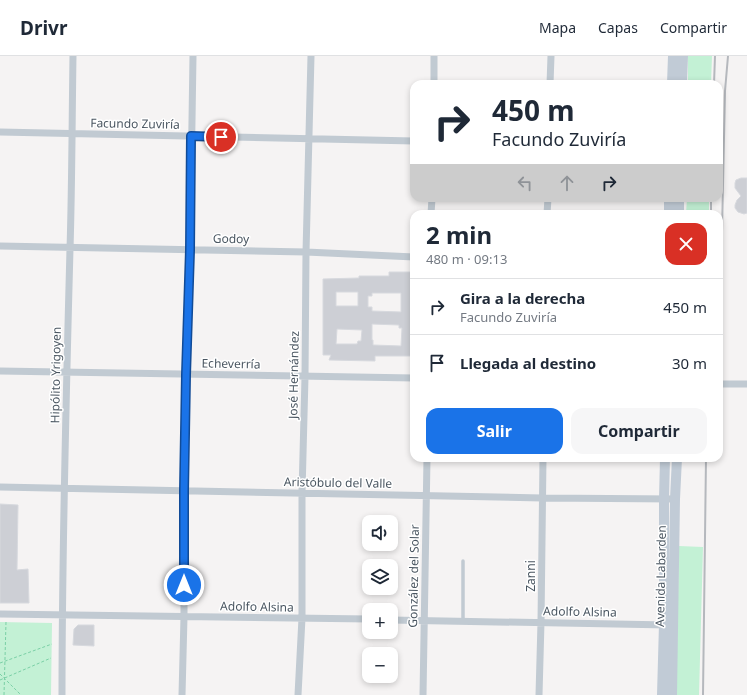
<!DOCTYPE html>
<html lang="es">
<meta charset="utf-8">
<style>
:root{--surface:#fff;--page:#f6f6f7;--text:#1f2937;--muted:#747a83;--line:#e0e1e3;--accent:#1a73e8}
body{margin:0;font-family:"Noto Sans",sans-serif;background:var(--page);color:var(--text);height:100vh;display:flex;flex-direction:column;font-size:15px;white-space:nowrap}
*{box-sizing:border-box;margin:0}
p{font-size:13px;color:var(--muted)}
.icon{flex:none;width:22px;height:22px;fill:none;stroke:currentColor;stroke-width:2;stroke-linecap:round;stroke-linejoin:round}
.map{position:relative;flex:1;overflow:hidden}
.side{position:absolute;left:410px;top:154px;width:313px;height:252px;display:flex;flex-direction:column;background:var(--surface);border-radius:12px;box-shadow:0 2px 6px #0003}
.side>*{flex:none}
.guide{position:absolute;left:410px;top:24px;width:313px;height:122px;border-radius:12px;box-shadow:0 2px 6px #0003;background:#fff;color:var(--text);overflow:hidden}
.buttons{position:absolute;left:362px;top:459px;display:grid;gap:8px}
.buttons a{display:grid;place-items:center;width:36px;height:36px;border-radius:8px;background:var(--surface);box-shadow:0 2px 6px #0003;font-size:20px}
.pin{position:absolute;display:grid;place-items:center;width:34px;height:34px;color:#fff;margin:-17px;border:2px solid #fff;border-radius:50%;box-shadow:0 1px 4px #0007}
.me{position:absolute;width:44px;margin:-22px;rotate:0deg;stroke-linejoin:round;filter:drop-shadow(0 0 3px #0008)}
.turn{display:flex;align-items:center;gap:14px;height:84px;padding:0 16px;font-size:18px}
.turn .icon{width:52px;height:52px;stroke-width:2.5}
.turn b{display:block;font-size:28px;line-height:34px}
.lanes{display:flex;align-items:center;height:38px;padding:0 16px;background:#0003;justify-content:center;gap:20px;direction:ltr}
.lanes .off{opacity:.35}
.round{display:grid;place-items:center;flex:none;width:42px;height:42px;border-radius:12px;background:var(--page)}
.overview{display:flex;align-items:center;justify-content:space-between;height:68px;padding:0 16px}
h1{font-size:24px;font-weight:700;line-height:30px}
.primary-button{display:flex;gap:8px;margin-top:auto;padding:8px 16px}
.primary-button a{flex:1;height:46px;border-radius:12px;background:var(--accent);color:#fff;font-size:16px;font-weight:700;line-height:46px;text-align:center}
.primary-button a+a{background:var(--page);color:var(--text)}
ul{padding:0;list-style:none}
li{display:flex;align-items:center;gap:12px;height:56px;padding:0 16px;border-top:1px solid var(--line)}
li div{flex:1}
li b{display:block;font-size:15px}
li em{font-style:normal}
header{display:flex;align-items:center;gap:24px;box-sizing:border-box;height:56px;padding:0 20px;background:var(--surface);border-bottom:1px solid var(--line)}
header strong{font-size:19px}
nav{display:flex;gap:22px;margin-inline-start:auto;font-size:14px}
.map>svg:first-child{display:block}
</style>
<header>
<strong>Drivr</strong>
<nav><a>Mapa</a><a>Capas</a><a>Compartir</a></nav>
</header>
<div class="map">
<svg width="747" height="639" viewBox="0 0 747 639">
<rect width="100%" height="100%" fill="#f5f3f3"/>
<path fill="#c3f1d5" d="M688 0H712L711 28H688Z
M687 142H709V158H686Z
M679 490 703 491 699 639H676Z
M0 566 52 567 51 639H0Z"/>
<path fill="#cdcfd5" stroke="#d7d9de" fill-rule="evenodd" d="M741 122H747V157L744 158 738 156 735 152V149L737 144 741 140 735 132V127L736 124Z
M389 216H413L412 300H375V305L329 304 331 299H323V223L359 222V220H389ZM336 236H358V250H336ZM372 237H401V256L372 255V251H368V240H372ZM372 268 399 269V272H402L401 290 373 289V284H372ZM337 273 362 274 361 285H358L357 288H336Z
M0 448 18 449 17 514 28 513 29 547H0Z
M78 569H94V590L73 589 74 573Z"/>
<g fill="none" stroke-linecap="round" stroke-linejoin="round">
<path stroke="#7ad0a6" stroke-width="1" stroke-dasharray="3 2" stroke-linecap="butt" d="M0 607 52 588
M0 618 21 639
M0 624 51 602
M4 639 6 566"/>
<path stroke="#c1cad2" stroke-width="3.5" d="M463 565V505"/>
<path stroke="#c1cad2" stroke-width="7" d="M434 28V0
M550 28 551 0
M0 76 414 85
M431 158 432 142
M547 158 548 142
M0 190 306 196 414 201
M0 315 414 322
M719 328H747
M0 431 542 442 675 443
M0 558 369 563
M391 564 669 569
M62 639C62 490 66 341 70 193 72 128 72 64 73 0
M182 639 184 561V435L186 319 190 194 193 0
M298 639 302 562V437L305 321 306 196 311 0
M423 639 427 402
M539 639 541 566 543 402"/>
<path stroke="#c1cbd6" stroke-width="10" d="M672 28 673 0
M682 28 683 0
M669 158V142
M679 158V142
M662 639 664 568V443L665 402
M672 639 675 443 677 402"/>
<path stroke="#b5b8bd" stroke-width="2" d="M714 28 715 0
M711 158V142
M721 223 725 35 728 0
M703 639 706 402"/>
</g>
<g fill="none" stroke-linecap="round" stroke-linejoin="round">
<defs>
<path id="route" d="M184 529V435L186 319 190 194 191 80 221 81"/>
</defs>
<use href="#route" stroke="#114b97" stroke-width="10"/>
<use href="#route" stroke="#1a73e8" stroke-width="7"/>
</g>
<g text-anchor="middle" stroke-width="3" stroke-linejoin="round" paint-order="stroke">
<g font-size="12" fill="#4a5661" stroke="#fff">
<text transform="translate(135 68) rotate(1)" y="4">Facundo Zuviría</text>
<text transform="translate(231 183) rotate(1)" y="4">Godoy</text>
<text transform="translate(231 308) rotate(1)" y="4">Echeverría</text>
<text transform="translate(56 319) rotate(-89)" y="4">Hipólito Yrigoyen</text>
<text transform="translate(294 319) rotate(-89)" y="4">José Hernández</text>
<text transform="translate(338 427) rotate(1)" y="4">Aristóbulo del Valle</text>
<text transform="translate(414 520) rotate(-89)" y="4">González del Solar</text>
<text transform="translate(531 520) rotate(-90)" y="4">Zanni</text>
<text transform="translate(661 520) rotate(-89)" y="4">Avenida Labarden</text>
<text transform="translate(257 551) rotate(1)" y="4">Adolfo Alsina</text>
<text transform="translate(580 556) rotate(1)" y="4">Adolfo Alsina</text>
</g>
</g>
</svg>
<div class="buttons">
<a><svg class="icon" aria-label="sound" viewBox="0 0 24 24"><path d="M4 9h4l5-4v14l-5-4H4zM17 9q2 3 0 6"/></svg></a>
<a><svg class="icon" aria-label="layers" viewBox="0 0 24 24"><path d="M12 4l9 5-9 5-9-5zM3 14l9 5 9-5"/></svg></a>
<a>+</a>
<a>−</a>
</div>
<div class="pin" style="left:221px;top:81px;background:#d93025"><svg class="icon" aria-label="arrive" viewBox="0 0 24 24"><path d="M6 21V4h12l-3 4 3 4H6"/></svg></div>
<svg class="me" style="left:184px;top:529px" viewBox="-20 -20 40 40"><circle r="17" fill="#1a73e8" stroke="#fff" stroke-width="3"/><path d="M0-11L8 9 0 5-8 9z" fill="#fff"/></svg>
<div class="guide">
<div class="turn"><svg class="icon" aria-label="right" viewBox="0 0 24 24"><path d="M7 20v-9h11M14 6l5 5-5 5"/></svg><div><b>450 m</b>Facundo Zuviría</div></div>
<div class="lanes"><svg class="icon off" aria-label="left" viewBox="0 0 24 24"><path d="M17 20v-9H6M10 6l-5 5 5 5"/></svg><svg class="icon off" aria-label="ahead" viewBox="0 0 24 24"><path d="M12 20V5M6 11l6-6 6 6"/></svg><svg class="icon" aria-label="right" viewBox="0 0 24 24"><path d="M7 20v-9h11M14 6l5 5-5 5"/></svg></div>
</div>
<section class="side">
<div class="overview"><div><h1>2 min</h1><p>480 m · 09:13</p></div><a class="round" style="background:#d93025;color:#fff"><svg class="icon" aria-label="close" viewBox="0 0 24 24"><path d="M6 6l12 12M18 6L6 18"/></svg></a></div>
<ul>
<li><svg class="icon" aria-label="right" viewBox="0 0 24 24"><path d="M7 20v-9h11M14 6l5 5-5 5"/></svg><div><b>Gira a la derecha</b><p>Facundo Zuviría</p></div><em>450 m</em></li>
<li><svg class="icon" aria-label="arrive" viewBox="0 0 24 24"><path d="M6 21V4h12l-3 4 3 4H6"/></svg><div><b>Llegada al destino</b></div><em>30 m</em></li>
</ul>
<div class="primary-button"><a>Salir</a><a>Compartir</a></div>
</section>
</div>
